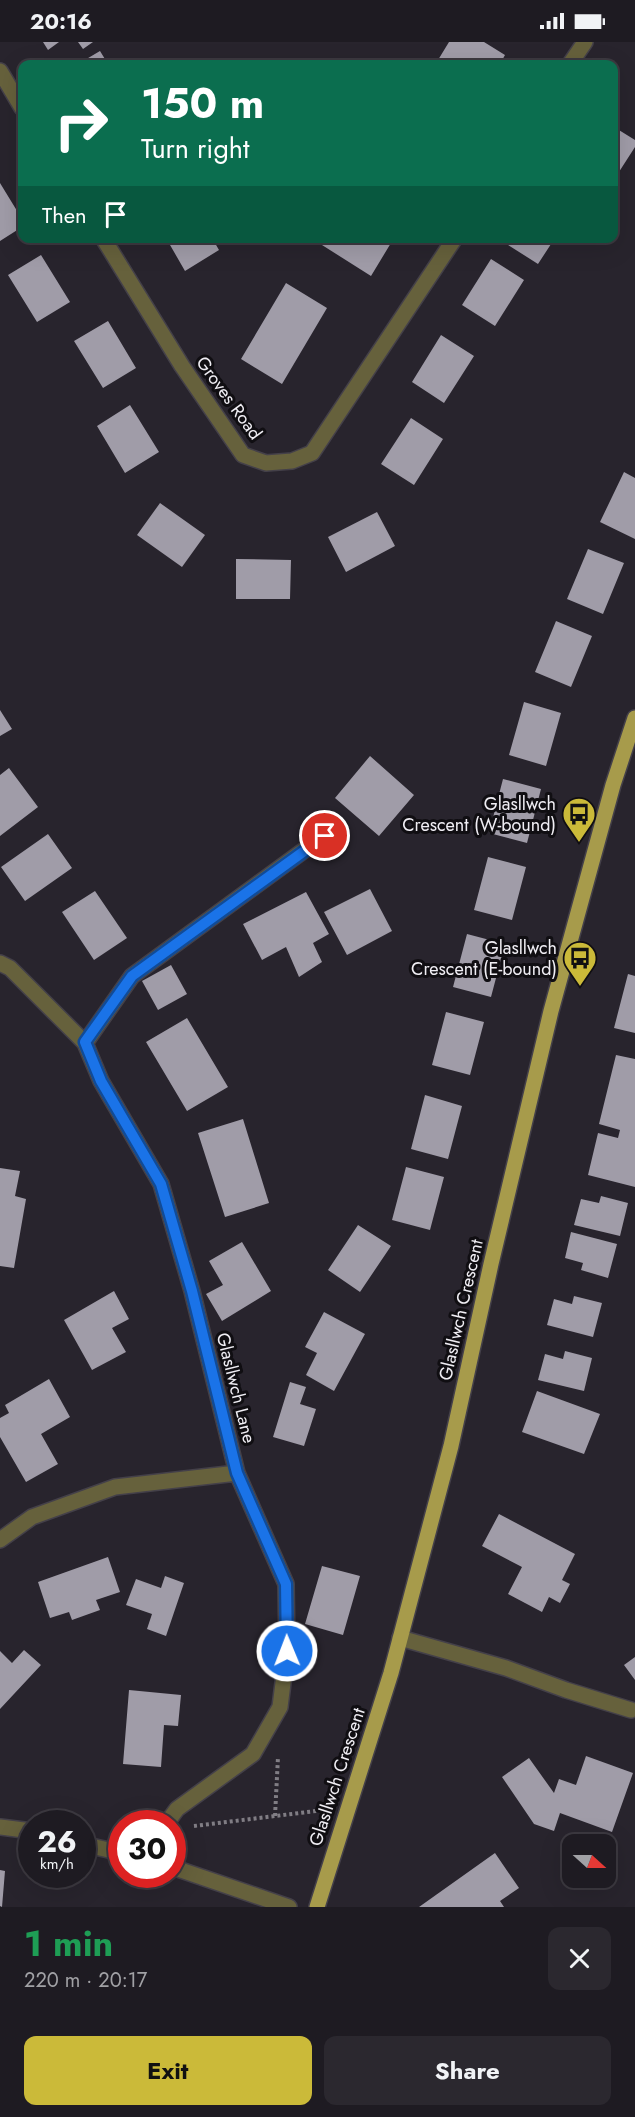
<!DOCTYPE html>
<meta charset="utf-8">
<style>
:root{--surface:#1e1b22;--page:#2b282f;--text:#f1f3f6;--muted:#a1a1a5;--line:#3c3940;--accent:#cbba39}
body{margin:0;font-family:Jost,sans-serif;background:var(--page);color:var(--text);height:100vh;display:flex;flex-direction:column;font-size:22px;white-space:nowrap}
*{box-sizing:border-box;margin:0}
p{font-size:20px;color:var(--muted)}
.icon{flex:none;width:33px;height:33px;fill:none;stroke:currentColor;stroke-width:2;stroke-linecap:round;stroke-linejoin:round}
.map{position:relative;height:1865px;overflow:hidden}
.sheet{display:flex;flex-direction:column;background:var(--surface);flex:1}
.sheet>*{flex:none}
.hud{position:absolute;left:18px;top:18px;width:600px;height:183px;border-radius:12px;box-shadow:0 6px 24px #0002,0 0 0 2px var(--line);background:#0b6e4f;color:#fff;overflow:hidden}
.needle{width:39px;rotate:111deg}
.fabs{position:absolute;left:562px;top:1792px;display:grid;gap:12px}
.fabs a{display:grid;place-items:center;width:54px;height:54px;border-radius:12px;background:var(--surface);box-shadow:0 6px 24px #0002,0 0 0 2px var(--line);font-size:30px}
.speed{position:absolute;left:18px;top:1768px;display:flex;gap:12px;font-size:30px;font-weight:700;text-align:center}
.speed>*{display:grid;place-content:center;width:78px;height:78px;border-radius:50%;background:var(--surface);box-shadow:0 6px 24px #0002,0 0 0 2px var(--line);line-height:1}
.speed small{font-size:15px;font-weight:400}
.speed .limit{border:9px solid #d22;background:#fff;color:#111}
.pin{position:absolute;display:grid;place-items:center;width:51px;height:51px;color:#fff;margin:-26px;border:3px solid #fff;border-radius:50%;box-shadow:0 2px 6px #0007}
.me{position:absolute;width:66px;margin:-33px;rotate:359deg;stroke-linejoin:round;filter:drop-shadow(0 0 4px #0008)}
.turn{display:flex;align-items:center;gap:21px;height:126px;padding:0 24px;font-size:27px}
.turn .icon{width:78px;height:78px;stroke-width:2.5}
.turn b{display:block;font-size:42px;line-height:51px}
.then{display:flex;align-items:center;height:57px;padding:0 24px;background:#0003;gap:12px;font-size:22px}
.round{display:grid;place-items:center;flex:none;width:63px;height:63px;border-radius:12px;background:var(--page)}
.head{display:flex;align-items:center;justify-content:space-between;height:102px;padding:0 24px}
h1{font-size:36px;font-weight:700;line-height:45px;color:#1e9e55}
.button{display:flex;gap:12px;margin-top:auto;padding:12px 24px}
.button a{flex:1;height:69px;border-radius:12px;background:var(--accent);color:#111;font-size:24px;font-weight:700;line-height:69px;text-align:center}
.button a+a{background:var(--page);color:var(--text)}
.status{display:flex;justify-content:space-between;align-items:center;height:42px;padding:0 30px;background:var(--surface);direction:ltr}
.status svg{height:16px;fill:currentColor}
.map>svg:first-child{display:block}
</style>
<div class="status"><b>20:16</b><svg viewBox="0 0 49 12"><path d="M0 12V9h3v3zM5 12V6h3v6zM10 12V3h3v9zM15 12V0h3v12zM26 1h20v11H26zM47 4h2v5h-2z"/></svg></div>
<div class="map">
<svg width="635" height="1865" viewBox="0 0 635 1865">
<rect width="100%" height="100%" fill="#28242d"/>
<path fill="#a09ca8" d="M43 0H59L48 8Z
M78 0H93L83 7Z
M449 0H484L505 13 500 22H447L438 18Z
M100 9 108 22H78Z
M614 85 635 98V105L617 133 614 131Z
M0 141 22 177V185L0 199Z
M166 196H212L219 208 185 229Z
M326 196H394L371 234 322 203Z
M508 196H549L553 199 538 222 505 201Z
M41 213 70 260 37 280 8 233Z
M491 217 524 238 495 284 462 263Z
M286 241 327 266 282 342 241 317Z
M108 279 136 326 103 346 74 299Z
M441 293 474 314 444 361 412 340Z
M130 363 159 410 125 431 97 384Z
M411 376 443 397 414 443 381 422Z
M624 430 635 436V497L600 480Z
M160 461 205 493 182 525 137 493Z
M377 470 395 504 346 530 328 495Z
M588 507 624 521 603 572 567 557Z
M236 517 291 518 290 557H236Z
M556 579 592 594 571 645 535 630Z
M524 660 561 671 546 724 509 713Z
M0 668 12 687 0 694Z
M370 714 414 753 379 794 335 756Z
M9 726 38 765 0 794V733Z
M503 737 541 747 527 801 489 791Z
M48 792 72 826 25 859 1 825Z
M488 815 526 825 512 878 474 868Z
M370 847 392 889 347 913 324 870Z
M95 849 127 896 94 918 62 870Z
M306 850 329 892 313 901 322 920 299 935 286 905 262 918 243 882Z
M467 892 505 902 491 955 453 945Z
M171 923 187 952 158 968 142 939Z
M628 932 635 934V991L614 986Z
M446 970 484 980 470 1033 432 1023Z
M187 976 228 1045 187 1069 146 1000Z
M616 1013 635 1017V1145L588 1133 598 1091 618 1096 620 1088 599 1082Z
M425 1053 462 1064 448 1117 411 1107Z
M243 1077 269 1161 225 1175 198 1091Z
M406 1125 444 1135 430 1188 392 1178Z
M0 1126 20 1129 15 1154 26 1157 14 1226 0 1224Z
M601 1154 628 1161 620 1194 574 1183 581 1157 599 1161Z
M358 1183 391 1204 360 1250 328 1228Z
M571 1190 617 1202 608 1236 581 1228 583 1221 565 1216Z
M242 1200 271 1249 222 1279 206 1252 223 1243 209 1219Z
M114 1249 129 1277 112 1286 126 1310 92 1328 64 1278Z
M574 1254 602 1261 593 1295 547 1283 554 1257 572 1262Z
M324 1270 365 1292 334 1349 306 1333 317 1311 305 1305Z
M565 1309 592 1316 584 1349 538 1338 545 1312 563 1317Z
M49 1337 70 1375 41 1392 58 1422 26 1440 0 1395V1376L9 1371 5 1363Z
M290 1340 306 1345 300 1362 316 1367 304 1404 273 1395Z
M537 1349 600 1372 584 1412 522 1390Z
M499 1472 575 1512 562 1538 570 1542 560 1561 549 1555 542 1570 508 1552 522 1525 482 1504Z
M108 1515 120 1550 96 1558 100 1568 72 1578 69 1570 50 1576 38 1540Z
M322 1524 360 1534 343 1593 305 1582Z
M165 1534 184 1541 166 1594 147 1587 152 1572 126 1563 136 1537 161 1546Z
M24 1608 41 1623 0 1667V1609L12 1621Z
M635 1615V1638L624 1623Z
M129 1648 181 1653 178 1684 164 1683 161 1725 123 1722Z
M586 1714 633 1731 612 1790 560 1771 554 1789 534 1782 502 1735 529 1716 554 1751 559 1737 576 1743Z
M495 1811 519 1846 500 1859 504 1865H419Z
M0 1828 5 1829 2 1865 0 1864Z"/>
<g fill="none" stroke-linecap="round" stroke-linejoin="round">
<defs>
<path id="minor" d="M570 22 585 0
M0 29 22 66
M103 196 182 324 243 413 266 421 292 419 312 411 455 196
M0 921 10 926 85 1001 101 1039 161 1142 192 1249 237 1431 286 1542 287 1609 280 1665 253 1712 177 1767 166 1782
M85 1001 132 934 325 793
M0 1498 32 1475 115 1445 237 1431
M400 1596 506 1626 566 1648 631 1668
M0 1785 32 1789
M82 1802 122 1811
M172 1825 289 1865"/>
<path id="major" d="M317 1865 391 1631 451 1404 491 1222 551 969 613 743 635 676"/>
</defs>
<use href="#minor" stroke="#444049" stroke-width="18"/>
<use href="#major" stroke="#444049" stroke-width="18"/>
<path stroke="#807d84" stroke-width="4" stroke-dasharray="3 3" stroke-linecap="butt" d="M275 1774 278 1715
M194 1784 324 1768"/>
<use href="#minor" stroke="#66613c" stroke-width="15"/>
<use href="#major" stroke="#a79b4b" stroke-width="15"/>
</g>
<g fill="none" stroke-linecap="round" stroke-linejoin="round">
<defs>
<path id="route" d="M287 1609 286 1542 237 1431 192 1249 161 1142 101 1039 85 1000 132 934 325 794"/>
</defs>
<use href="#route" stroke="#114b97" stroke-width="15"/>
<use href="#route" stroke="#1a73e8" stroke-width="10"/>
</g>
<defs>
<symbol id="bus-pin" viewBox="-11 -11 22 30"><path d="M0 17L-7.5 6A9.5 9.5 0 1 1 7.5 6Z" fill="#cbba39" stroke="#100e12"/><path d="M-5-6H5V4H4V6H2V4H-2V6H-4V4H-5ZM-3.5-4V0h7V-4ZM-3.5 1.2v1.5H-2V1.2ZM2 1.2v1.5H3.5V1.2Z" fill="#111"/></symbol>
</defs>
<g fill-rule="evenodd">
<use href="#bus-pin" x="560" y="753" width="38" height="52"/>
<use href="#bus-pin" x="561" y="897" width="38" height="52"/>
</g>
<g text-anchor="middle" stroke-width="6" stroke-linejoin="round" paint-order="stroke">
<g font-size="18" fill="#f0eef4" stroke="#100e12">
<text transform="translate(229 356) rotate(54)" y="6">Groves Road</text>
<text transform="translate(461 1268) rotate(-77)" y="6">Glasllwch Crescent</text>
<text transform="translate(236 1346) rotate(76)" y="6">Glasllwch Lane</text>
<text transform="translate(337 1735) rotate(-72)" y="6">Glasllwch Crescent</text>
</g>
<g font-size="18" fill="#f0eef4" stroke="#100e12" text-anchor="end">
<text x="556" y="768">Glasllwch<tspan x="556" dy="21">Crescent (W-bound)</tspan></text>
<text x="557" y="912">Glasllwch<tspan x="557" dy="21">Crescent (E-bound)</tspan></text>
</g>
</g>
</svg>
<div class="fabs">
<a><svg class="needle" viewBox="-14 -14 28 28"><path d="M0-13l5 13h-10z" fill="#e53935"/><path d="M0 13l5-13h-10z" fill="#a1a1a5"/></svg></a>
</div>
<div class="speed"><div>26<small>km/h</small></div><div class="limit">30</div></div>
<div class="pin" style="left:325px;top:794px;background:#d93025"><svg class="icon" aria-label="arrive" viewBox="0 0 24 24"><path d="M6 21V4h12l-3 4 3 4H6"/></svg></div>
<svg class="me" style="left:287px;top:1609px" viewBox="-20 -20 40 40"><circle r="17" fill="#1a73e8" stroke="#fff" stroke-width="3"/><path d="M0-11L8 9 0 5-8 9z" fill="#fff"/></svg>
<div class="hud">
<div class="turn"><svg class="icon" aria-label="right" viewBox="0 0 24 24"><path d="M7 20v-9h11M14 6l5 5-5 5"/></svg><div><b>150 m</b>Turn right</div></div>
<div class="then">Then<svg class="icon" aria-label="arrive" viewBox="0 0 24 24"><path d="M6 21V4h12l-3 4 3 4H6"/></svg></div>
</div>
</div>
<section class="sheet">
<div class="head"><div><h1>1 min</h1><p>220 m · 20:17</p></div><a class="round"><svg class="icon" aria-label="close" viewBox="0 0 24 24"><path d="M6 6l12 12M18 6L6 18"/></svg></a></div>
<div class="button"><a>Exit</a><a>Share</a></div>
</section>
